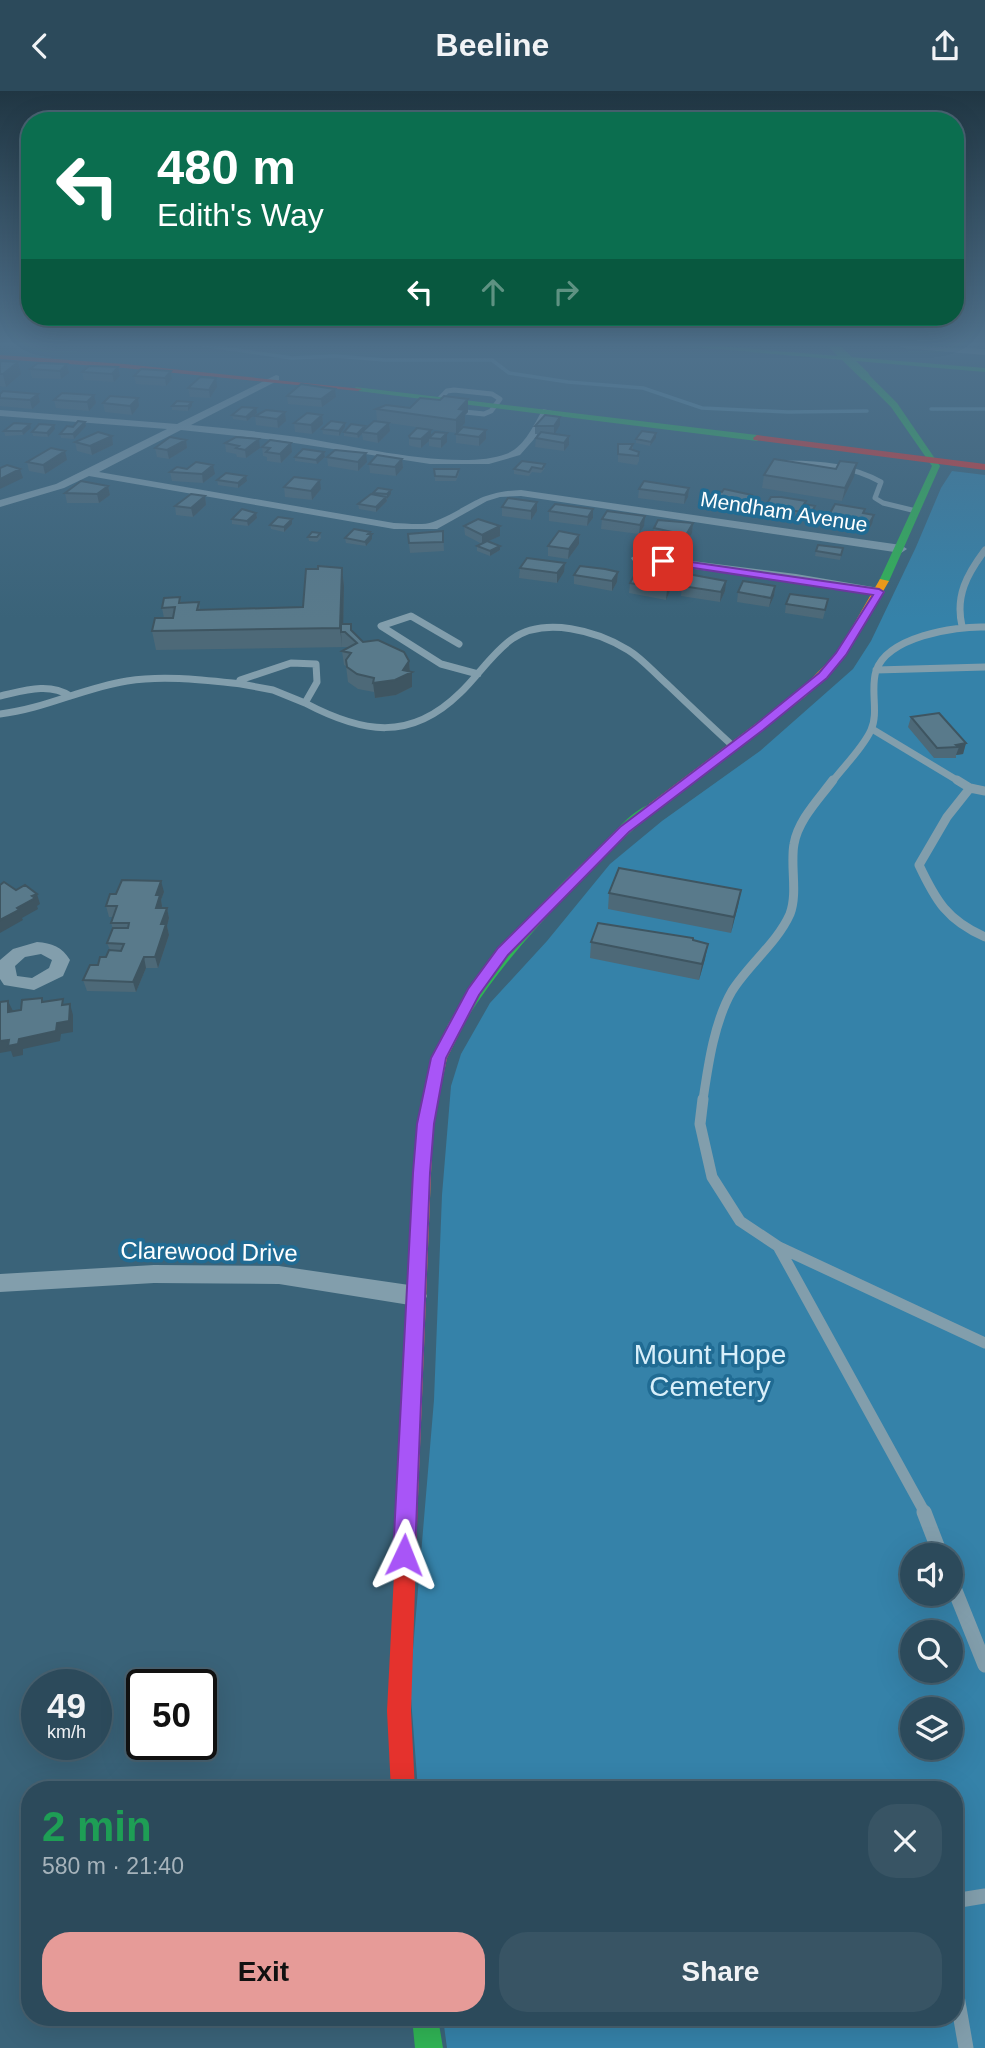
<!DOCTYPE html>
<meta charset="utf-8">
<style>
:root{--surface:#2c4a5b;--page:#385464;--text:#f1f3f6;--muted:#a6b3bb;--line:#486271;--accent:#e69b98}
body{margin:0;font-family:Arial,sans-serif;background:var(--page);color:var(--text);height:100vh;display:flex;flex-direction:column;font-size:26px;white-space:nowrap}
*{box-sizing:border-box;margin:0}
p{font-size:23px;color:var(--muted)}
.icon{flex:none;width:38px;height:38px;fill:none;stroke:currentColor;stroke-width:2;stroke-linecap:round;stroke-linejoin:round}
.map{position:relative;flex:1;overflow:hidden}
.drawer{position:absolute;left:21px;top:1690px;width:942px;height:245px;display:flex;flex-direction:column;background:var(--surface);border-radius:28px;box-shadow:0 7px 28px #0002,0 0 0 2px var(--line)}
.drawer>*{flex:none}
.guide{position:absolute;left:21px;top:21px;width:943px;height:214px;border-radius:28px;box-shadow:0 7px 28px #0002,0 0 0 2px var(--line);background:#0b6e4f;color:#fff;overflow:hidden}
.tools{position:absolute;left:900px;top:1452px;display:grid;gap:14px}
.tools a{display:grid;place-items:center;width:63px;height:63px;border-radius:50%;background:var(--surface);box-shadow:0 7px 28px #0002,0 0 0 2px var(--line);font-size:35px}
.speed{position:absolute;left:21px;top:1578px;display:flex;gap:14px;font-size:35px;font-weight:700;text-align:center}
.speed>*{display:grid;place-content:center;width:91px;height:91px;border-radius:50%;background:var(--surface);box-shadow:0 7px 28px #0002,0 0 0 2px var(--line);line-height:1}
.speed small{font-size:18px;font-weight:400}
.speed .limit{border:4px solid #111;border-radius:10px;background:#fff;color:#111}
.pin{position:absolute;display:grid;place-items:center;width:60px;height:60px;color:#fff;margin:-30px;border-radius:14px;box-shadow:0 4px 10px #0006}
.me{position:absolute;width:77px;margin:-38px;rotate:2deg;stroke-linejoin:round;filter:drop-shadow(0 0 5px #0008)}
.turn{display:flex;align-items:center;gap:24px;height:147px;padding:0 21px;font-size:32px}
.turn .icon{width:91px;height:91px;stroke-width:2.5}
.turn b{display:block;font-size:49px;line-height:60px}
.lanes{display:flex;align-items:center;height:66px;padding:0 21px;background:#0003;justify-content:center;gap:35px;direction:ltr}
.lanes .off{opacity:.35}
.round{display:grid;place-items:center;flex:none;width:74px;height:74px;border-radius:28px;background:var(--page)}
.headline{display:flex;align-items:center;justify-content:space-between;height:119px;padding:0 21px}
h1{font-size:42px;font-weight:700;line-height:52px;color:#1e9e55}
.primary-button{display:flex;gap:14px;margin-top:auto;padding:14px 21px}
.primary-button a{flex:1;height:80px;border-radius:28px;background:var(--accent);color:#111;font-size:28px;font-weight:700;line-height:80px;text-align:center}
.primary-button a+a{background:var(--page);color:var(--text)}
header{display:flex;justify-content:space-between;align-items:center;height:91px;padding:0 21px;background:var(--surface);font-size:32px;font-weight:700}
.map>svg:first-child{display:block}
</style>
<header><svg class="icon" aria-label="back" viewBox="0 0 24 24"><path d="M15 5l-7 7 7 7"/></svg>Beeline<svg class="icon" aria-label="share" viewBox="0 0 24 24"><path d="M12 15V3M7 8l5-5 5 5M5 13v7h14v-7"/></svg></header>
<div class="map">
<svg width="985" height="1957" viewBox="0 0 985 1957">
<rect width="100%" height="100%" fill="#3a6379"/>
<path fill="#3582a9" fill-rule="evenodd" d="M952 380 985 384V1957H447L443 1927H954V1699H418L410 1594 434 1309 442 1104 451 995 461 963 490 912 547 850 610 773 662 730 760 660 853 578 871 550 916 456 941 397ZM912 1465H950V1503H912ZM912 1542H950V1580H912ZM912 1619H950V1657H912Z"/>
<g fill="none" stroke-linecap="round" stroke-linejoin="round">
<path stroke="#5d8da6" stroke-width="3.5" d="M202 254 292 267 335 265 385 269H492L509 282 568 291 643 297 702 317 788 321 867 320
M931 318H985"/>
<path stroke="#829eac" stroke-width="5" d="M454 299 492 303 500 308 491 320 484 323 436 318 433 315 447 300Z
M788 372C821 372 852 375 881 391L875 407 883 412 916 420"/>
<path stroke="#829eac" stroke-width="7" d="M962 535C955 505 967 483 985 459
M459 553 411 525 381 535 441 573 478 583
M291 572 316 573 317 591 305 612 273 599 241 593 240 589Z
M876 579 985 576
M0 605C23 600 49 591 70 605
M305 612C362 642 410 651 460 602 478 585 492 562 512 548 545 525 597 540 628 559 643 568 655 583 668 594 690 615 712 636 734 656
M0 623C44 618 83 597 127 590 164 584 203 589 241 593
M872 638 960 691
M832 691C844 675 863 657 871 639 879 622 870 598 876 580 887 546 954 535 985 536"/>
<path stroke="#829eac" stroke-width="9" d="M957 689 970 697 985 700
M970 697 947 726 919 774C936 810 947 829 985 846
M703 1009C708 975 714 931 732 900 749 873 777 852 790 823 798 802 790 774 794 753 798 729 819 708 833 689"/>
<path stroke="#829eac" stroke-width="11" d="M703 1008 700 1033 712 1086 740 1130 779 1156 985 1252
M779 1157 925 1422"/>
<path stroke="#829eac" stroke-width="15" d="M924 1421 941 1465
M950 1487 985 1574
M954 1810 985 1805
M954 1888 966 1957"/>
<path fill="#829eac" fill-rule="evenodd" d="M899 254 985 258V264L903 257Z
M276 284 279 285V289L191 334C226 337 262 341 298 346 351 354 458 381 506 363 525 356 534 333 543 318L552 320 535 347 520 364 489 373H430L275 349 181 339 99 381 394 432C405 432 422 435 433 431 470 417 475 401 521 399L901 454 907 458 901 462 521 405 500 406 487 410 437 438H394L89 385 64 397 0 416V409L56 393 167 338 0 325V319L177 333Z
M637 463 796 483 879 497 885 501 879 505 796 491 633 470 631 467Z
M37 851C52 852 62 856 70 869L63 885 34 899 4 894 0 888V869L13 858ZM41 863 52 869 49 877 32 887 17 885 15 875 25 866Z
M154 1174 279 1175 416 1195 424 1198 427 1205 424 1212 416 1215 279 1193 154 1192 0 1201V1183Z"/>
<path fill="#30b455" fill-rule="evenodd" d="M669 254H705L985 277V281Z
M862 283H868L897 312 940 375 889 490 884 493 879 490 932 375 891 316 862 287Z
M355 296 757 344 761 347 757 350 358 300Z
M653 712 659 716 657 719C626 743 599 771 571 800 529 844 491 886 460 939H450L447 935C486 866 542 811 599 756 614 742 633 718 653 712Z
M412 1927H438L443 1957H415Z"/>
<path fill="#ff9f0a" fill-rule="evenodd" d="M880 488 889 490 845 566 806 605 657 719H649V713L798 601 837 562Z
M455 930 463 935 447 967 433 1033 418 1406 415 1413 408 1416 401 1413 398 1406 417 1033 431 967 450 931Z"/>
<path fill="#e5322d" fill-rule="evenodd" d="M0 264 124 273 362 298 358 300 124 277 0 268Z
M757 344 985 373V379L754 349 753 347Z
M408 1396 415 1399 418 1406 411 1620 415 1699H391L387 1620 398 1406 401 1399Z"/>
<path stroke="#30b455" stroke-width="9" d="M833 254 865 285"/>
</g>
<path fill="#4d6978" d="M0 270 18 271 21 283 6 296 0 295Z
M67 273 69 282 61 288 32 287 30 278Z
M89 275 120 285 114 291 84 289 82 281Z
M171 280 172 288 166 295 136 293 134 285Z
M217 296 210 307 190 306 188 297Z
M62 302 96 312 89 320 56 317 54 309Z
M0 303H38L40 311 32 318 0 315Z
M287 305 336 306 322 316 288 313Z
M138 307 139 315 132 324 105 321 103 312Z
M172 315H192L188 320 172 319Z
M410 317 468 321 465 324V332L456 342 389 332 390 340 378 352 363 349 362 343 358 347 344 345V341L365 338 377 330 376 318Z
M257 322 247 330 233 328 232 324Z
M322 324 323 333 312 343 295 341 294 332Z
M255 325 286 330 278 337 256 334Z
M85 331 86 335 74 348 61 347 60 343Z
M560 334 554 343 569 345V354L564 360 535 356 536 347 539 343H535V335Z
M345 336 339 345 323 343 322 338Z
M31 337 23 344 5 345 4 340Z
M55 338 48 346 33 345 32 341Z
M431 339V344L447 351 441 357 429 355V350L421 357 411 355 409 354V345Z
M486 339V348L479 355 456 352V343Z
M112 345 113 354 92 364 77 360 75 351Z
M656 347 650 355 636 352V348Z
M186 349 187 357 169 368 157 366 155 357Z
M225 352 260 357 246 367 237 366 236 363 226 361Z
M291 352 292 361 281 372 267 370V366L263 365 262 356Z
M618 353H633V359L639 361V370L637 374 618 371Z
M324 361 325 366 317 373 295 370V366Z
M327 366 367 371 358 380 328 375Z
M402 368 403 377 396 385 370 382 369 373Z
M67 369 45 383 29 380 27 371Z
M522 370 545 377 541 382 532 381 529 385 514 383V378Z
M187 378 215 383 203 392 172 390 170 381Z
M434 378H459V383L456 390H435Z
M764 384 854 386 842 410 762 397Z
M217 389 247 390 238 397 218 394Z
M108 395 110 404 99 412H67L65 402Z
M284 396 321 398 312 409 285 406Z
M689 397 688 406 684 413 638 407 639 398Z
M391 399V403L387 408V410L376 421 359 418 358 413 373 403V402Z
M752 404 750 414 747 421 710 417 711 407Z
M205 405 206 414 193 426 176 424 175 415Z
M806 410 805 413 815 415 813 424 809 431 764 425 765 416Z
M502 416 537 420 531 429 502 425Z
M549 420 593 427 587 435 549 430Z
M256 422 257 427 248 435 232 433V428Z
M865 422 872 433 868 440 827 433 829 424Z
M602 428 644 435 639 443 601 438Z
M693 432 692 442 685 454 653 446 654 437Z
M292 433 284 441 271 438 270 434Z
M464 435 500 445 488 450 500 455V459L490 465 477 460V455L482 453 465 444Z
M443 440 444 460 410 462 408 443Z
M320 442 321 447 317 451 309 450 308 446Z
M370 443 372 448 366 455 346 452 345 447Z
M579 444V453L568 468 548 465V455Z
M843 457 840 469 815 465 816 460Z
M565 472 564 481 557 492 519 487 520 477Z
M342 477 344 495 343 533H351L352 539 363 551 409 570 410 581H412V596L396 604 375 607 374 601 358 598 348 591 346 575 344 574 342 560 348 557 347 556 156 559 152 540 164 527 162 517 180 506 181 512 199 511 200 519 303 516Z
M618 481 617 491 612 500 574 493V484Z
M674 483 673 493 666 509 629 502 630 492 657 485Z
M682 495 725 500 720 511 681 505Z
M775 495 774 505 769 516 737 511 738 501Z
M828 508 823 528 785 522 786 513Z
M911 626 966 652 963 663 956 664V667H934L908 636Z
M741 799 731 842 608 818 609 802Z
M164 801 161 809 162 817H167L169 827 167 835 169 844 158 877H146L136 901 87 900 83 889 106 866 110 859 107 852 113 838 111 832 113 826H109L106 815Z
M693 849 705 868 699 889 590 867 591 851Z"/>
<path fill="#3e5561" d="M18 271 21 283 6 296 3 283Z
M67 273 69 282 61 288 60 280Z
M118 276 120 285 114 291 112 283Z
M171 280 172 288 166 295 165 287Z
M216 287 217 296 210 307 209 299Z
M335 298 336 306 322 316 321 308Z
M38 303 40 311 32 318 30 309Z
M94 304 96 312 89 320 87 311Z
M138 307 139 315 132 324 130 315Z
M468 308V321L465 324V332L456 342V329L459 318Z
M192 311V315L188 320V315Z
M256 317 257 322 247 330 246 326Z
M285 321 286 330 278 337 277 328Z
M322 324 323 333 312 343 311 334Z
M560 326V334L554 344V335Z
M85 331 86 335 74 348 73 343Z
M345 332V336L339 345V340Z
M389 332 390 340 378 352 377 343Z
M30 333 31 337 23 344 22 340Z
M54 334 55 338 48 346 47 342Z
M365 335 366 340 362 341V343L358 347 357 343Z
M431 339V347H429V350L421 357V348Z
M486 339V348L479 355V346Z
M447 342V351L441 357V348Z
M656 342V347L650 355 651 351Z
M112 345 113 354 92 364 90 355Z
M569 345V354L564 360V352Z
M259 348 260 357 246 367 245 359Z
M186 349 187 357 169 368 167 359Z
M291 352 292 361 281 372 280 363Z
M65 360 67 369 45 383 43 374Z
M324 361 325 366 317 373 316 369Z
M366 362 367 371 358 380V371Z
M402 368 403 377 396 385 395 376Z
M857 372 854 386 842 410 845 397Z
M213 374 215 383 203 392 202 383Z
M20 378 23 387 0 398V388Z
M246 385 247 390 238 397V392Z
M320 389 321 398 312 409 311 400Z
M108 395 110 404 99 412 97 403Z
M689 397 688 406 684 413 685 404Z
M391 399V403L387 408V403Z
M752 404 750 414 747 421 748 411Z
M205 405 206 414 193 426 191 417Z
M386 406 387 410 376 421V416Z
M537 411V420L531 429V420Z
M815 415 813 424 809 431 811 422Z
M593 418V427L587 435 588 426Z
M256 422 257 427 248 435 247 430Z
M874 424 872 433 868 440 870 431Z
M645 425 644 435 639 443 640 434Z
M292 428V433L284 441V436Z
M693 432 692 442 685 454 686 444Z
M500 435V445L482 453V444Z
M370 441V445L372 443V448L366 455 365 451Z
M579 444V453L568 468 569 458Z
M500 455V459L490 465V460Z
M565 472 564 481 557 492V482Z
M342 477 344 495 343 541H341L342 556 340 537Z
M618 481 617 491 612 500V490Z
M674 483 673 493 666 509 667 499Z
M726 490 725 500 720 511 721 501Z
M775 495 774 505 769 516 771 507Z
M409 570 410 582 412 581V596L396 604 375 607 373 592 403 579Z
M966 652 963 663 956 664 959 656 956 654Z
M161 790 164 801 161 809 162 815 159 827 156 817V804Z
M741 799 738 815 731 842 734 826Z
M37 803 40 813 37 815 38 818 22 827 23 829 0 842V829Z
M167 817 169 827 167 835 169 844 158 877 155 866 161 833Z
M708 853 705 868 699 889 702 873Z
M144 866 146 877 136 901 133 891Z
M8 910 13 920 8 921Z
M70 913 73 924V941L61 943 60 950 23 958V964L13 966 11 960 0 962V950L19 948 57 932Z"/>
<path fill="#597a8b" stroke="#3e5561" stroke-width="2" d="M0 270 18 271 3 283H0Z
M38 272 67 273 60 280 30 278Z
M89 275 118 276 112 283 82 281Z
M141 278 171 280 165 287 134 285Z
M200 286 216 287 209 299 188 297Z
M301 293 335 298 321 308 287 305Z
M3 300 38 303 30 309 0 307V303Z
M62 302 94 304 87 311 54 309Z
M110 305 138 307 130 315 103 312Z
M444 305 468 308 459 318 465 319 456 329 376 318 386 314 410 317 420 307 440 309Z
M177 310 192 311 188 315H172Z
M242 316 256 317 246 326 232 324Z
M266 319 285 321 277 328 255 325Z
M307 322 322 324 311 334 294 332Z
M545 324 560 326 554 335H535Z
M78 330 85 331 73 343H60L67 335 73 336Z
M331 330 345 332 339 340 322 338Z
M374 330 389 332 377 343 362 341Z
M14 332 30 333 22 340H4Z
M39 333 54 334 47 342 32 341Z
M351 333 365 335 357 343 344 341Z
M463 336 486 339 479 346 456 343Z
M417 337 431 339 421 348 410 347 409 345Z
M642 340 656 342 651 351 636 348Z
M98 341 112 345 90 355 75 351Z
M435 341 447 342 441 348 429 347Z
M541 341 569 345 564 352 536 347Z
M170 346 186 349 167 359 155 357Z
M236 346 259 348 245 359 236 357 239 355 225 352Z
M270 349 291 352 280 363 266 361 270 357 262 356Z
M618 353H633L630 358 639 361 638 365 618 363Z
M51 357 65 360 43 374 27 371Z
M303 358 324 361 316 369 295 366Z
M335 359 366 362 358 371 327 366Z
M377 364 402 368 395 376 369 373Z
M774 368 836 378 840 370 857 372 845 397 764 384Z
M522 370 545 373 542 378 532 376 529 381 514 378Z
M196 371 213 374 202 383 170 381 177 376 187 378Z
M7 374 20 378 0 388V377Z
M434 378H459L456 386 435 385Z
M226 382 246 385 238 392 217 389Z
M294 386 320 389 311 400 284 396Z
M81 390 108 395 97 403 65 402Z
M644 390 689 397 685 404 639 398Z
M378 397 391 399 387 403 373 402Z
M724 398 752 404 748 411 711 407 715 400 722 401Z
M191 403 205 405 191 417 175 415Z
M371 403 386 406 376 416 358 413Z
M771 406H781L806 410 804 413 815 415 811 422 765 416Z
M508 407 537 411 531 420 502 416Z
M555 413 593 418 588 426 549 420Z
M835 413 865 418 863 422 874 424 870 431 829 424Z
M242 418 256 422 247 430 232 428Z
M607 420 645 425 640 434 602 428Z
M278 426 292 428 284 436 270 434Z
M478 428 500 435 482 444 464 435Z
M658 429 693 432 686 444 654 437Z
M354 438 370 441 368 443H372L365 451 345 447Z
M443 440V451L409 452 408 443Z
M559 440 579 444 569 458 548 455Z
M312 441 320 442 317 446H308Z
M487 450 500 455 490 460 477 455Z
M818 454 843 457 841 464 816 460Z
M527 467 565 472 557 482 520 477Z
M318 475 342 477 340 537 152 540 155 527H173L175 516 162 517 164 507 180 506 179 512 199 511 197 519 303 516 306 478H318Z
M580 475 605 478 618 481 612 490 574 484Z
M636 481 657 485 659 481 674 483 667 499 630 492Z
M688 483 726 490 721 501 682 495Z
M743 490 775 495 771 507 738 501Z
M790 503 828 508 825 519 786 513Z
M341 533H351V539L363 551 378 549 404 561 409 570 403 579 412 581 395 589 373 592 374 587 357 583 347 576 346 569 351 562 342 560 357 552 345 541H341Z
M939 622 966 652 956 654 959 656 937 657 911 626Z
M619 777 741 799 734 826 609 802Z
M122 789 161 790 156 804H160L156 817H167L161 833H166L155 866H144L133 891 83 889 90 874H98L100 866H106L109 859 121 860 124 853 107 852 113 837H128L129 832H111L117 815H106L110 803H116Z
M4 791 16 799 25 794 37 803 32 805 35 807 17 817 19 819 0 829V794Z
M598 832 693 847V849L708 853 702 873 591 851Z
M42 907V911L63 908 62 914 70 913 69 930 57 932 56 940 19 948 18 953 8 955 9 949 0 950V911L8 910V921L21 919 22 909Z"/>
<linearGradient id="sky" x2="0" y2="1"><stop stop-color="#203643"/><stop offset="0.48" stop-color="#4f718c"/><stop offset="1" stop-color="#4f718c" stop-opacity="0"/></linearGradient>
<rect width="985" height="528" fill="url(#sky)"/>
<path fill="#a855f7" stroke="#6d37a1" stroke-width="2" d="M663 467 879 498 884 501 846 564 827 587 763 639 629 741 508 864 479 904 446 967 434 1033 430 1082 415 1464 412 1472 404 1475 397 1472 393 1464 413 1082 417 1033 431 967 468 898 498 857 620 736 755 634 819 582 836 562 873 504 660 472 658 470Z"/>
<g text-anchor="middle" stroke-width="7" stroke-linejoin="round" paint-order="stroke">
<g font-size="21" fill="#fff" stroke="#206b93">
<text transform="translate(784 421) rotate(9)" y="7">Mendham Avenue</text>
</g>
<g font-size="24" fill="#fff" stroke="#206b93">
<text transform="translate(209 1161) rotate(1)" y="8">Clarewood Drive</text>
</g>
<g font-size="28" fill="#d8effa" stroke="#206b93">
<text x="710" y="1273">Mount Hope<tspan x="710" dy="32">Cemetery</tspan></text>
</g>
</g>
</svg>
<div class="tools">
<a><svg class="icon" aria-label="sound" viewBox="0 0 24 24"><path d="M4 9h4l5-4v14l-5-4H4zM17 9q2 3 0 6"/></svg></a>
<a><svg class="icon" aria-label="search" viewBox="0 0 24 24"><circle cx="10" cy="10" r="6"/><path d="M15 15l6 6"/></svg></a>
<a><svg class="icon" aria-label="layers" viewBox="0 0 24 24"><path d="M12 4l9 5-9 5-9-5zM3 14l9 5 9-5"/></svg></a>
</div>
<div class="speed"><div>49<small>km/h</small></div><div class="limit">50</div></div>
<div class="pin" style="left:663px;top:470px;background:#d93025"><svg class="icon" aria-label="arrive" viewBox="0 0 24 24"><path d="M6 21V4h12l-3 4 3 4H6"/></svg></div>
<svg class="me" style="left:404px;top:1464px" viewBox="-20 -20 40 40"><path d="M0-17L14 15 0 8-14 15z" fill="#a855f7" stroke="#fff" stroke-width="4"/></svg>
<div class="guide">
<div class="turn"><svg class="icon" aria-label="left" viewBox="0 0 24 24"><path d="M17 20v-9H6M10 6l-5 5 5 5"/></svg><div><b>480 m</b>Edith's Way</div></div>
<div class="lanes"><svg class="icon" aria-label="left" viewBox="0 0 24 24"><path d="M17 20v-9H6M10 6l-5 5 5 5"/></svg><svg class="icon off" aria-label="ahead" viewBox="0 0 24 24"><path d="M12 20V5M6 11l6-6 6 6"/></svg><svg class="icon off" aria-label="right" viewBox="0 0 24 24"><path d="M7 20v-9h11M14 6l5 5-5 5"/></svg></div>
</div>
<section class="drawer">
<div class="headline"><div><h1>2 min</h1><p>580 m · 21:40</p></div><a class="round"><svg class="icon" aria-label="close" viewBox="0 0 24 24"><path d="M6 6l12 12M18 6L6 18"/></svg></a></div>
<div class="primary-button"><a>Exit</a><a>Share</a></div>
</section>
</div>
